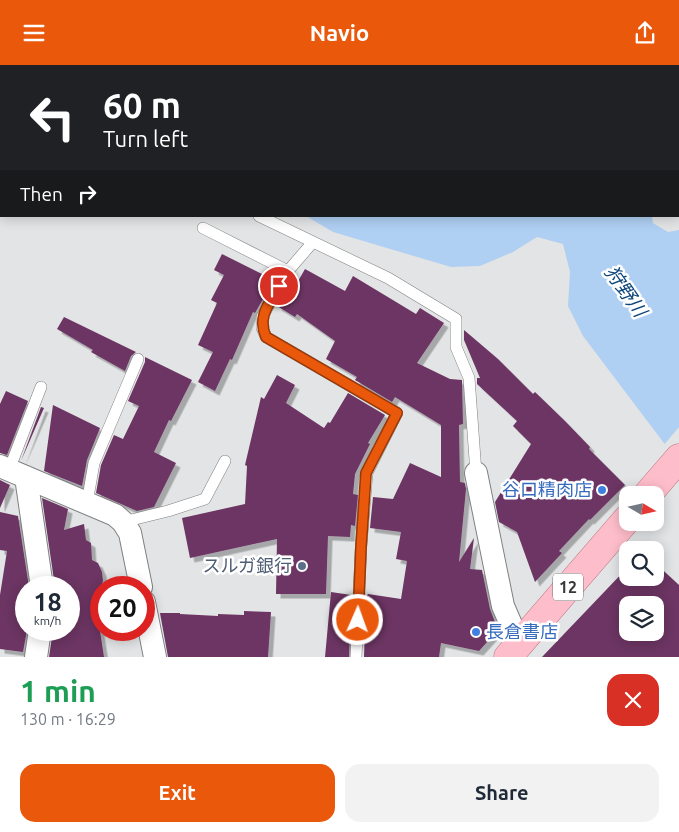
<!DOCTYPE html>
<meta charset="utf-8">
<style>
:root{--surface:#fff;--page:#f2f2f3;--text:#1f2937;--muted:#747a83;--accent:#ea580c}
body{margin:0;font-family:Ubuntu,"Noto Sans JP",sans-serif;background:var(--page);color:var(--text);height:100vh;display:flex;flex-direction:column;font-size:19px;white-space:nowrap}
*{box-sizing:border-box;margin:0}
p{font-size:16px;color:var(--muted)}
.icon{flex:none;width:28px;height:28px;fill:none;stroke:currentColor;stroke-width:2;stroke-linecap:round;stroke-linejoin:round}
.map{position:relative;height:592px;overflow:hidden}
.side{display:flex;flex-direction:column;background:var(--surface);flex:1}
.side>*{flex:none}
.hud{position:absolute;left:0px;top:0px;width:680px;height:152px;box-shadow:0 2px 12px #0003;background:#202124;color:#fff;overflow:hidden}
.needle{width:32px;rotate:99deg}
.controls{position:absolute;left:619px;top:421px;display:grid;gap:10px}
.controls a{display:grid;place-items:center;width:45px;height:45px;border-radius:10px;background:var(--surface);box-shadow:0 2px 12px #0003;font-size:25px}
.speed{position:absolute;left:15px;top:511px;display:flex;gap:10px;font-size:25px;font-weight:700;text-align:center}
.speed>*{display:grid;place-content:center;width:65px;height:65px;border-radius:50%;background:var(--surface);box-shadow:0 2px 12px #0003;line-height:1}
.speed small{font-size:12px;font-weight:400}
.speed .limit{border:8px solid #d22;background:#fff;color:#111}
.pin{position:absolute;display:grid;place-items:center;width:42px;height:42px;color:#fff;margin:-21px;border:2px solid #fff;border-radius:50%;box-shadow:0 1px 5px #0007}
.me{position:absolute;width:55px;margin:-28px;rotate:2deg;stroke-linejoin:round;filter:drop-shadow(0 0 4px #0008)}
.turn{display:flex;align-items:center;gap:18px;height:105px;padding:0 20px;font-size:22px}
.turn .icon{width:65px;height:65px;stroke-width:2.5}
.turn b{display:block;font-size:35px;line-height:42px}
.then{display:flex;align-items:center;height:48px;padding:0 20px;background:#0003;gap:10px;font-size:19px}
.round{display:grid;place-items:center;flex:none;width:52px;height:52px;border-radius:15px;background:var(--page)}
.summary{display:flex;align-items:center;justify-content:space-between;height:85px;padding:0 20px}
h1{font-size:30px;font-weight:700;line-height:38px;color:#1e9e55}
.button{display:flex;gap:10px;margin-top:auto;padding:10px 20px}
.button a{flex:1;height:58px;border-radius:15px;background:var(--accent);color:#fff;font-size:20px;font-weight:700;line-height:58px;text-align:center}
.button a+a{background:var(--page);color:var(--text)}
header{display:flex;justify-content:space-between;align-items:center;height:65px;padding:0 20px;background:var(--accent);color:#fff;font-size:22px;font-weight:700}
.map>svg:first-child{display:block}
</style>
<header><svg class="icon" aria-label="menu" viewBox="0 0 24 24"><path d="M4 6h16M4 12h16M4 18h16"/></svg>Navio<svg class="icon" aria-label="share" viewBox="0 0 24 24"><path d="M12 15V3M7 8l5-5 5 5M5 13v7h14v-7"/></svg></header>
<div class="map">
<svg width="679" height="592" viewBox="0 0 679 592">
<defs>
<filter id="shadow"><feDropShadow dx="4.5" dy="4.5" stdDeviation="0" flood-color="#0004"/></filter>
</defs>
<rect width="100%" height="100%" fill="#e3e4e5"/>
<path fill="#afcff3" d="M0 0H340L342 1H1L0 29Z
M568 0H659L567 1Z
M306 151H652L653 158 668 167 679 165V398L583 271 568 241 570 207 563 179 537 172 513 187 480 201 451 202 333 167Z"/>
<path fill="#e3e4e5" d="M679 362V401L663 381Z"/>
<path fill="#6c3564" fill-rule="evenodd" filter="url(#shadow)" d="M222 189 274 215 255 248 253 247 232 295 230 294 215 326 198 317 213 287 198 280 217 238 211 235 224 210 214 205Z
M305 204 345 226 353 211 416 249 420 243 444 258 417 298 450 314 462 315 463 359 459 360 460 417 465 418 466 424 459 497 474 473 470 504 482 505 490 544 498 565 479 586 441 578 439 592H364L366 532 368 529 401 534 407 496 396 494 401 467 370 463 373 432 393 434 410 398 441 412V360L395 332 392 337 355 315 357 312 326 294 335 276 297 249 295 252 277 241 288 222 293 225Z
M64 252 136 287 131 291 125 306 91 287 93 285 57 264Z
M464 265 498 294 533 329 535 327 565 356 590 382 589 384 625 420 590 455 589 454 559 486 562 488 535 517 517 467 499 457 495 437 531 379 513 361 517 356 477 319V313H480L464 275Z
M145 292 192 315 171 356 169 355 154 387 176 398 154 442 137 446 96 428 101 400 114 370 123 374 139 341 128 336 145 297Z
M277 310 295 320 286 338 324 363 328 357 330 358 348 328 385 350 368 378 370 379 355 409 353 429 358 430 355 461 351 460 350 472 328 471 326 529H276L277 474 190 493 182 453 245 439 247 401 245 400 261 332 264 334Z
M6 326 28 336 7 390 0 388V339Z
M53 340 100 363 87 395 82 421 44 406Z
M41 342 44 343 21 396Z
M0 415 10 420 0 443Z
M42 433 68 444 64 465 84 459 86 475 91 478 92 495 98 498 102 507 103 516 101 522V552L98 553 104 592H49L53 565H69V522H55Z
M0 447 18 451 29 522H26L27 565 23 587 0 584V530L7 486 0 485Z
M655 498 679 520V592H542L628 502V512H655ZM628 540H655V568H628Z
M331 527 351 530 349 592H325Z
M244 546 271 547 268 592H168L160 548H180V549L218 551V549L244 550Z"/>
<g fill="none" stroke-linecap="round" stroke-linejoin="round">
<defs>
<path id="service" d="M0 63H1
M259 151 388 213 456 254V282L469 313 476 408
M203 163 288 206
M313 177 288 206 262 252V263L266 272 397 348 367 408 361 482 356 592
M9 405 41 322
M87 438 94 398 138 294
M123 457 168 446 205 434 225 396"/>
<path id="minor" d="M0 401 115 450 123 457 130 468 141 522
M476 408 503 541 519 578
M26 412 42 522
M144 537 155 592
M36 592 40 565"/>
<path id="primary" d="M647 430 679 393
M508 592 628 453"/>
</defs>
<use href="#service" stroke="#7f8081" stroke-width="12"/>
<use href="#minor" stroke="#7f8081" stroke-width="24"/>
<use href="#primary" stroke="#b97280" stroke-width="29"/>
<use href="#service" stroke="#fff" stroke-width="11"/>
<use href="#minor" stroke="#fff" stroke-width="22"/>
<use href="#primary" stroke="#febdca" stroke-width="28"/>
</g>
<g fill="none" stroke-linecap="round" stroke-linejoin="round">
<defs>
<path id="route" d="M279 221C269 239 257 252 266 272L397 348 366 408 361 482 358 555"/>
</defs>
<use href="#route" stroke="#983908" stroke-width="12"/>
<use href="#route" stroke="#ea580c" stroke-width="9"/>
</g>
<g fill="#3f7fe0" stroke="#fff" stroke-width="2">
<circle cx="602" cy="425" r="5"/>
<circle cx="476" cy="567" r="5"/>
</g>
<circle fill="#5c6f8a" stroke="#fff" stroke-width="2" cx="302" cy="501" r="5"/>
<g text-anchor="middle" stroke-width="5" stroke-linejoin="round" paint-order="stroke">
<rect fill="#fff" stroke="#747474" stroke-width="1" x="553" y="508.5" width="30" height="27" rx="4"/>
<g font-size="16" font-weight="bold" fill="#383839">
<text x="568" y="528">12</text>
</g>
<g font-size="18" fill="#366cbe" stroke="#fff" text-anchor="end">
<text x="592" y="431">谷口精肉店</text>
<text x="486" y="573" text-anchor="start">長倉書店</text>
</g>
<g font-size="18" fill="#4e5e75" stroke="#fff" text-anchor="end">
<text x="292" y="507">スルガ銀行</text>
</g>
<g font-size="19" font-style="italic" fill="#0d467b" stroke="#fff">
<text transform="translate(626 226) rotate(55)" y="7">狩野川</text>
</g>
</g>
</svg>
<div class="controls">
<a><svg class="needle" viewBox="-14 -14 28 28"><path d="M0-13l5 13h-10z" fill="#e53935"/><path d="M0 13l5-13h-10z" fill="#747a83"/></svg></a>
<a><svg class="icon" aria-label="search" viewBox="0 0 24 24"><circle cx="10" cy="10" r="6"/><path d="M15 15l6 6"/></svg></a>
<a><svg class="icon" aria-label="layers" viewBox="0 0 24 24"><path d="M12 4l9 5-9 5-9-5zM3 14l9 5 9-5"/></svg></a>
</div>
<div class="speed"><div>18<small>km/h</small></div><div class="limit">20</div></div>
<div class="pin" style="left:279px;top:221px;background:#d93025"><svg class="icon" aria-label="arrive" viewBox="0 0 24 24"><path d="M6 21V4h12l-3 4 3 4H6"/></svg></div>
<svg class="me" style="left:358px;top:555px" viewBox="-20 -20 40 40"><circle r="17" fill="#ea580c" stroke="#fff" stroke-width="3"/><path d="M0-11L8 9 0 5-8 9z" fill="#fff"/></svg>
<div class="hud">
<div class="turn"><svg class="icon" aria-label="left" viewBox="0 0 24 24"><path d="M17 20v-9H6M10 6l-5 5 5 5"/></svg><div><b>60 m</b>Turn left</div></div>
<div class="then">Then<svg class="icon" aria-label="right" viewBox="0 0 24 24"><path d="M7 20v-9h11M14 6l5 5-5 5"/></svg></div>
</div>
</div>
<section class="side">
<div class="summary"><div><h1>1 min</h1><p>130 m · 16:29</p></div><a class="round" style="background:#d93025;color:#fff"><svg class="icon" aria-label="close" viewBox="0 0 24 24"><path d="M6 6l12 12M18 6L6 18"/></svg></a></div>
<div class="button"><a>Exit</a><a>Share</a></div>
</section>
